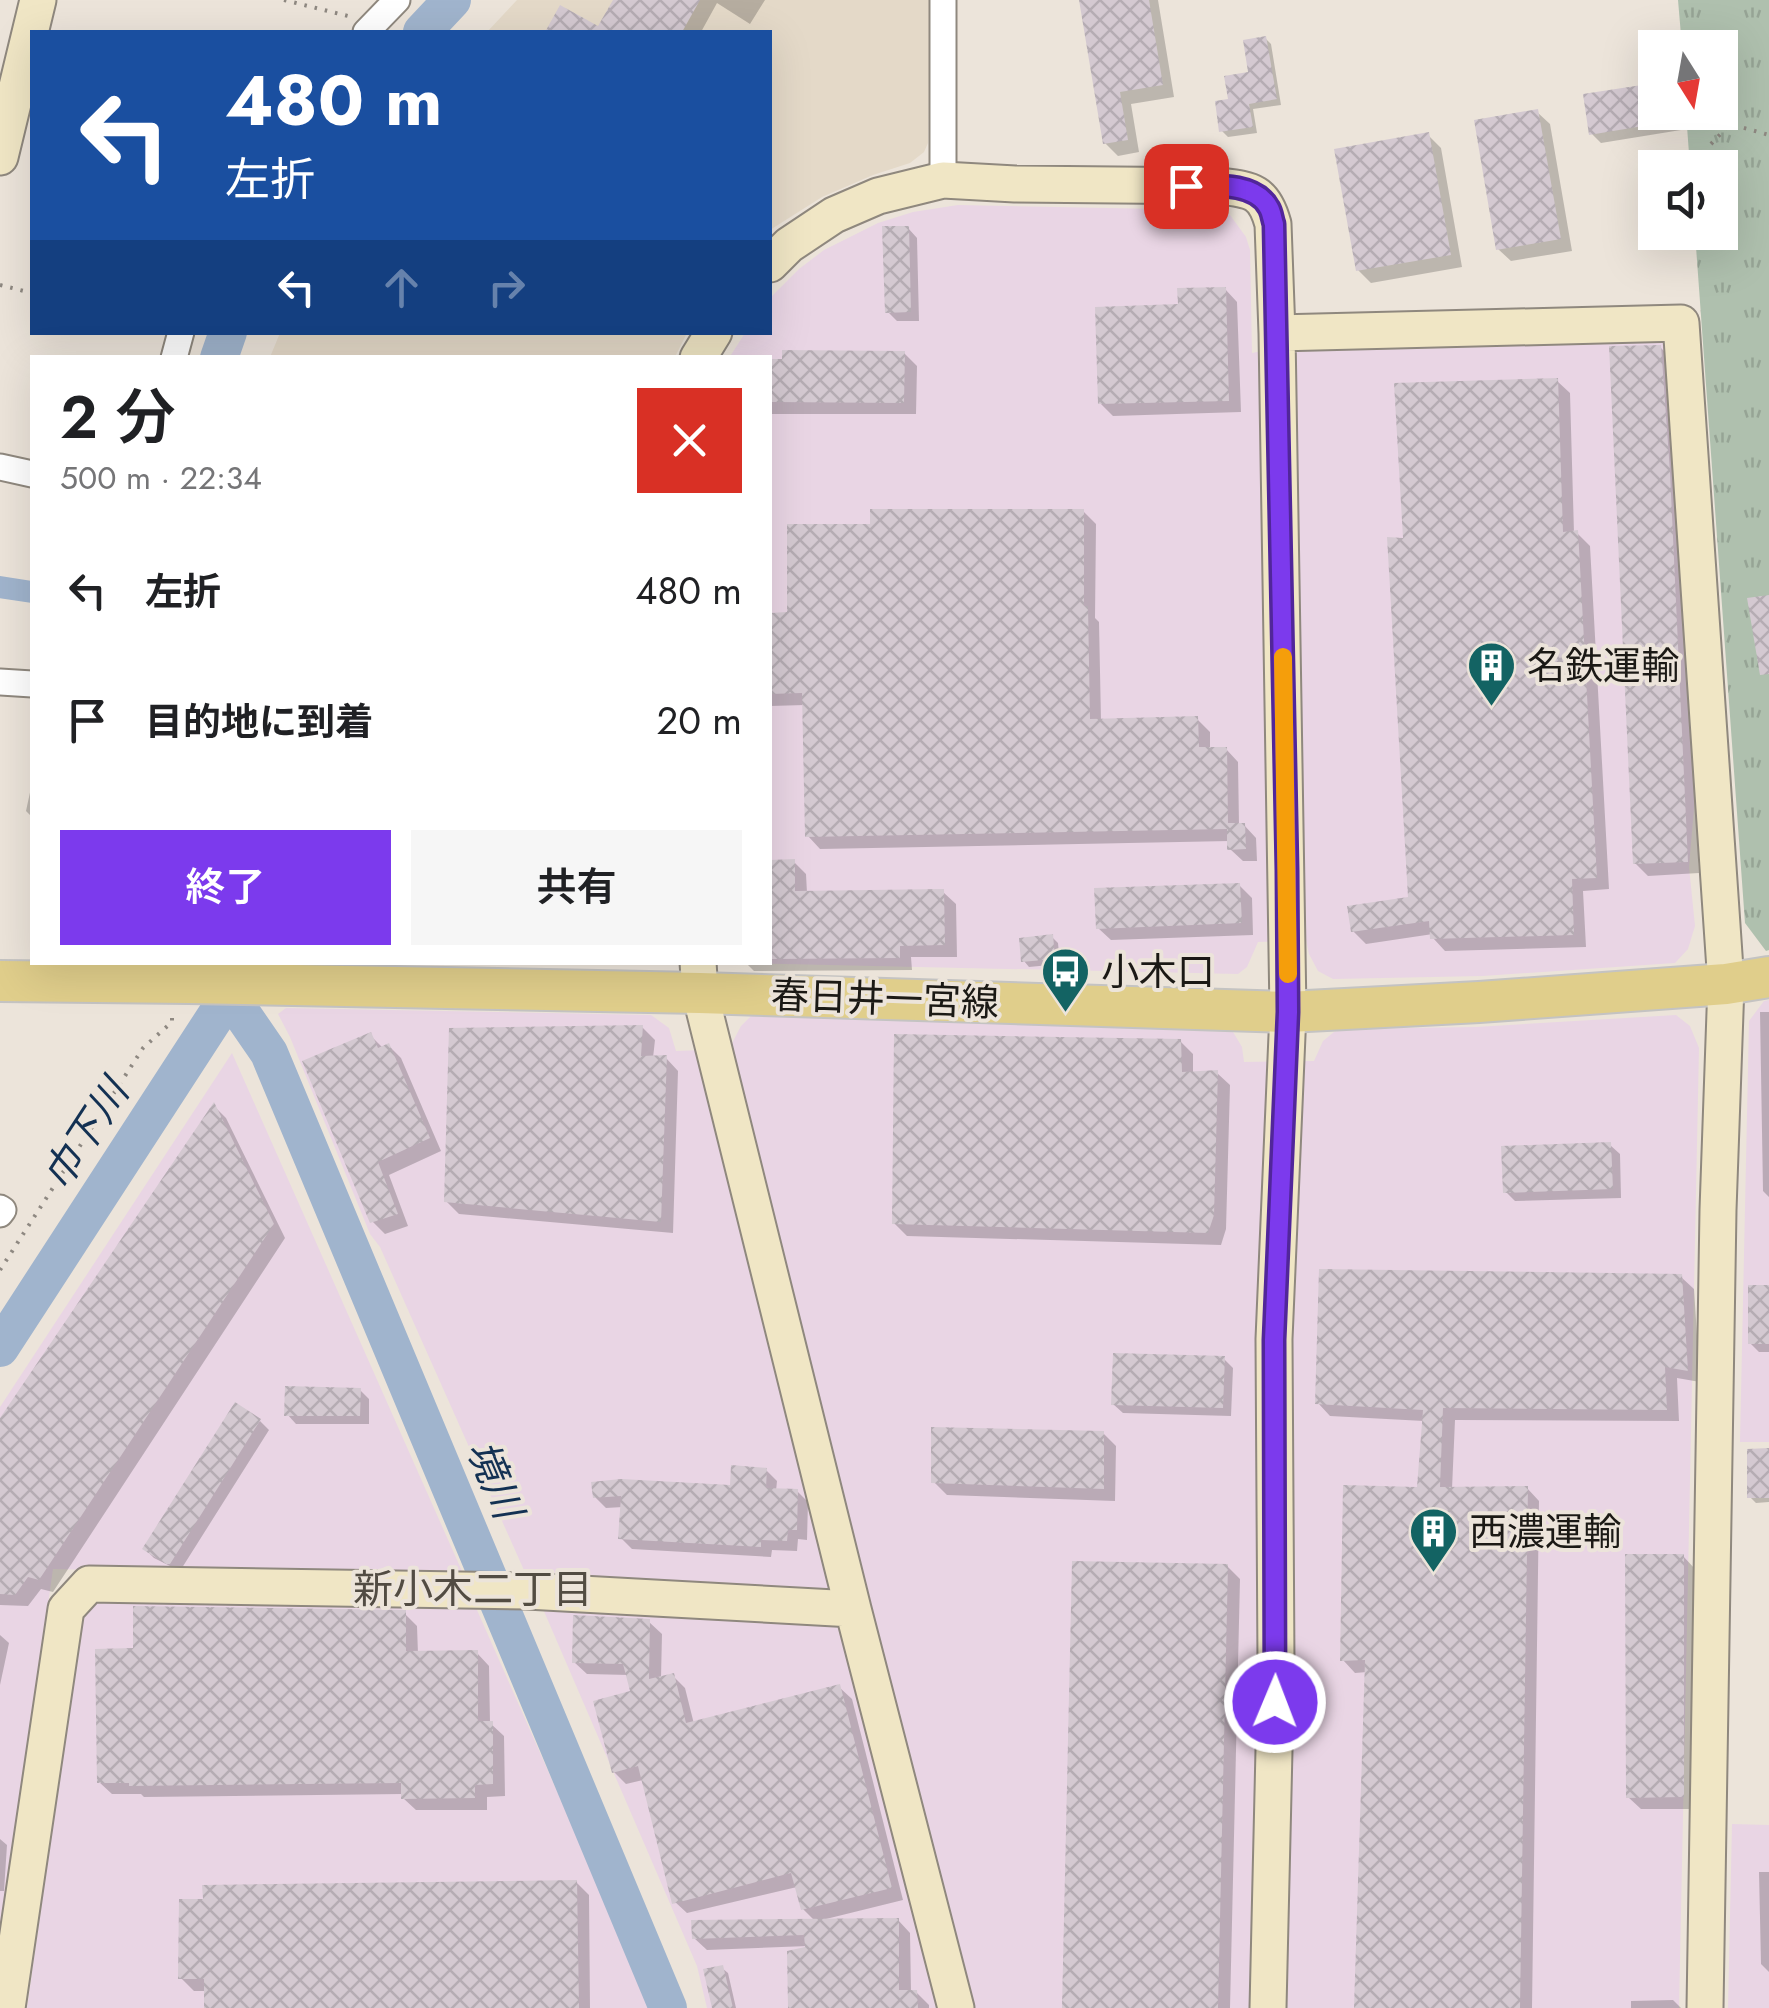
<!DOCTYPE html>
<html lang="ja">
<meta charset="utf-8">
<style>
:root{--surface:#fff;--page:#f6f6f6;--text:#202124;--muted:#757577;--accent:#7c3aed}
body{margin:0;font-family:Jost,"Noto Sans JP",sans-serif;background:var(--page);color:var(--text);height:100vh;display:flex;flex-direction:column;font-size:38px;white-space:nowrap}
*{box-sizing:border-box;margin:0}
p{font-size:32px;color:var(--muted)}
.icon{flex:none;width:55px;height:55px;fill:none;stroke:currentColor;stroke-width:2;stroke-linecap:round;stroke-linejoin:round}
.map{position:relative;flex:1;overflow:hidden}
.sheet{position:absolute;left:30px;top:355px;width:742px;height:610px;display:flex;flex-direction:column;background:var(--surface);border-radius:0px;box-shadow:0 10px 40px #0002}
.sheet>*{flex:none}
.hud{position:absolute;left:30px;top:30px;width:742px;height:305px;border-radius:0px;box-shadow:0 10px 40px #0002;background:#1a4fa0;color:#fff;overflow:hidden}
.needle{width:65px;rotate:169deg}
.controls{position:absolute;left:1638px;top:30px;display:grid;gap:20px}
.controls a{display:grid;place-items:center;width:100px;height:100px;border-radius:0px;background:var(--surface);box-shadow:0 10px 40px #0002;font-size:50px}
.pin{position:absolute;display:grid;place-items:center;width:85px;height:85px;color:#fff;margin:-42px;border-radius:20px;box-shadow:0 5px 15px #0006}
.me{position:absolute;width:110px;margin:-55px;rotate:1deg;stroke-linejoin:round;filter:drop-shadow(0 0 8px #0008)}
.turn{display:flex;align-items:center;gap:35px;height:210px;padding:0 30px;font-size:45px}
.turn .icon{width:130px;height:130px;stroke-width:2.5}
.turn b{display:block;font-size:70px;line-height:85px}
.lanes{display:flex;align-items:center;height:95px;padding:0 30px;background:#0003;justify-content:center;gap:50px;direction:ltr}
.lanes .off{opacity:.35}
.round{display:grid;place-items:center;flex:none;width:105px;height:105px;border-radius:0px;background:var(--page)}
.overview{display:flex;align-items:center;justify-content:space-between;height:170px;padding:0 30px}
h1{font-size:60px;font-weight:600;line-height:75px}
.button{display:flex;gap:20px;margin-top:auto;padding:20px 30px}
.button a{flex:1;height:115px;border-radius:0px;background:var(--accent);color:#fff;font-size:40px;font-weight:600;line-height:115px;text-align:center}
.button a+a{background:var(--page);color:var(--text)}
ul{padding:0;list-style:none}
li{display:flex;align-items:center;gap:30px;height:130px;padding:0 30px}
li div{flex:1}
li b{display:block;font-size:38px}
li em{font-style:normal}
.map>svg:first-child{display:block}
</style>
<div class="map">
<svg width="1769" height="2008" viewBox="0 0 1769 2008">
<defs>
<pattern id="park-tufts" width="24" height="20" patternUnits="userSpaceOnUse" patternTransform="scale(2.5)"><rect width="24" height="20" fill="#afc0ae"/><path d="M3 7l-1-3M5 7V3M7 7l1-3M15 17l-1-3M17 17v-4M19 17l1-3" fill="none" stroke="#96a495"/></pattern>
<pattern id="building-cross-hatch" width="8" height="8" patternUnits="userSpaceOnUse" patternTransform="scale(2.5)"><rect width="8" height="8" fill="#d4c9d1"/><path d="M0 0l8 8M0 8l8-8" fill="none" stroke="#b5acb3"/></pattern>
</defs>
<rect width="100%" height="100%" fill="#ece4da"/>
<path fill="#e4d9c8" d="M517 0H930L928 143 924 152 910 163 873 175 822 197 770 230V32H487Z
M280 333V332L687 333 675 357H270Z"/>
<path fill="#e9d5e4" d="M958 205 1211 210 1230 215 1246 237 1250 250 1252 353 1303 343 1653 331 1664 344 1677 353 1703 701 1689 867 1695 926 1688 949 1675 963 1483 976 1333 979 1318 971 1309 954 1306 940 1258 942 1247 967 1238 974 738 963 770 962V358H729L745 333 770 332V298L799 269 824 250 878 223 913 212Z
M1769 1000V1442H1740L1749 1021 1764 1001Z
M286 1008 651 1015 669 1028 676 1051 729 1049 741 1026 752 1015 1200 1024 1218 1026 1233 1032 1242 1047 1244 1062 1314 1061 1323 1041 1334 1032 1344 1029 1476 1027 1676 1015 1690 1026 1699 1048 1679 2008H707L697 1966 540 1602 527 1577 380 1247 370 1234 290 1037 278 1014Z
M232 1053 465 1578 53 1569 0 1943V1407Z
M91 1598 473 1601 643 1986 650 2008H27L83 1612Z
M1732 1824 1769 1825V2008H1728Z"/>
<path fill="url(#park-tufts)" d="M1678 0H1769V950L1766 951 1745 923 1695 233 1720 232V168L1690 167 1686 113 1720 112V48L1682 47Z"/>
<path fill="#0003" d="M616 0H765L750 24 717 3 701 32H548L561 9 599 30Z
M1082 0H1158L1174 97 1131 104 1139 152 1118 156 1105 143Z
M1265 38 1271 44 1281 105 1253 109 1257 133 1228 137 1222 131 1231 101 1251 74Z
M1655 85V112H1679L1681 130 1601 143 1592 134Z
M1537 112 1550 124 1572 251 1511 261 1498 249Z
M1428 135 1441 148 1462 267 1371 283 1358 270Z
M908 228 917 238 919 321H897L888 312Z
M1225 289 1237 302 1241 412 1113 416 1100 403Z
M1660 347 1673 360 1682 487 1699 873 1648 876 1635 863Z
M904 353 917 366 916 414H770V361Z
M1557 381 1570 393 1574 533H1577L1590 546 1609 889 1583 891 1586 947 1445 951 1433 938V934L1366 944 1353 931 1410 899 1405 540Z
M1083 511 1096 524 1095 618 1099 622 1101 721 1197 719 1210 732V749H1226L1238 762 1239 825H1244L1256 838 1257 861H1243L1230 849V841L820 849 808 836 805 705 770 706V615H790L872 526Z
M32 783V817L26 811Z
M770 862H794L806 874 807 893 943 892 956 904 957 957H911L912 970 754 971 745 962H770Z
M1239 885 1252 898 1253 935 1111 940 1098 928Z
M1052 937 1058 943 1060 964 1029 967 1024 961Z
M1760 1012H1769V1197L1763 1191Z
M642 1027 655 1040 653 1058H666L678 1071 673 1233 459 1214 446 1201Z
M370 1035 384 1049 389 1046 401 1058 441 1151 389 1175 408 1226 385 1234 372 1221Z
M1180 1041 1193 1054V1074L1217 1073 1230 1085 1226 1229 1221 1245 907 1236 894 1223Z
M214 1106 226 1118 285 1238 53 1592 41 1589 28 1606 0 1605V1422Z
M1610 1145 1620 1154 1621 1198 1515 1201 1506 1192Z
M1681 1277 1694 1289 1700 1382 1677 1378 1679 1421 1455 1420 1452 1489 1527 1488 1539 1501 1532 2008H1356L1367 1672 1355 1673 1343 1660 1419 1489 1424 1421 1330 1416 1318 1403Z
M1769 1287V1352H1759L1750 1343Z
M1224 1359 1233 1368 1231 1416 1123 1413 1113 1404Z
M360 1390 369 1399V1424H296L287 1414Z
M260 1421 269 1430 180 1571 154 1558 145 1549Z
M1103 1433 1116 1446 1115 1501 947 1495 934 1482Z
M1769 1451V1502L1756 1503 1750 1497Z
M766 1470 777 1481 776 1491H797L808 1502 807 1540 798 1539 797 1551 772 1550 771 1557 632 1549 621 1538 623 1507 606 1508 595 1497 732 1488Z
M1683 1556 1695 1569 1696 1809H1641L1628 1797Z
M1227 1566 1240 1579 1230 2008H1064Z
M404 1613 417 1626 418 1654 477 1653 489 1666 490 1723 504 1736 505 1796 487 1797V1810H416L403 1798V1794L144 1797 141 1794H112L99 1782 136 1650Z
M649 1622 662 1634 661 1678 673 1676 685 1688 694 1724 839 1687 852 1699 903 1900 826 1919 898 1920 910 1933 911 1992H916L929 2005V2008H790L808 1946 707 1950 694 1938 815 1921 803 1909 797 1887 687 1913 674 1901 643 1780 626 1784 614 1772 634 1693 629 1675 587 1674 574 1662Z
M0 1635 9 1643 0 1685Z
M0 1839 7 1845 4 1891H0Z
M1759 1872H1769V1972L1761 1964Z
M576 1882 589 1895 590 2008H207L206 1991H194L181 1978Z
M722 1968 728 1973 736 2008H714Z
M1673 2000 1681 2008H1631V2001Z"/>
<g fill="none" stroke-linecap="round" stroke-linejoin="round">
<path stroke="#a0b4cd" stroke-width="22" d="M0 587 32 592"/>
<path stroke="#a0b4cd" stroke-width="38" d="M422 32 452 0
M219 358 228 332
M227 992 269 1053 668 2008
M0 1348 219 1011 227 992 229 962"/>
</g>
<path fill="url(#building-cross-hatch)" d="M613 0H700L682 32H545L560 5 598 26Z
M1079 0H1149L1163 85 1120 92 1128 140 1103 144Z
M1266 36 1277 99 1249 104 1253 127 1219 132 1215 101 1228 99 1224 76 1248 72 1243 40Z
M1655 83V124L1589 135 1583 94Z
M1538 109 1561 239 1496 250 1474 120Z
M1429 132 1451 255 1356 271 1334 149Z
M882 226H909L911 312 885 313Z
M1226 287 1229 401 1098 404 1095 307 1178 304 1177 288Z
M1661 345 1670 472 1688 862 1633 864 1609 346Z
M782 350 905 351 904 403 770 402V359H782Z
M1558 378 1563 532 1578 530 1597 878 1572 879 1574 935 1430 939 1429 921 1351 932 1347 906 1408 897 1387 537 1403 538 1394 383Z
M870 509H1084V606H1088L1090 719 1198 716 1199 747H1227L1228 823H1245L1246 849 1227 850V829L805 837 802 693 770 694V613L787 612V524H870Z
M1769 595V674L1760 675 1747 598Z
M795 859V891L944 889 945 945 900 946V958L770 959V860Z
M1240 883 1242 923 1096 929 1094 888Z
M1053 934 1055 959 1021 962 1019 938Z
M643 1025 641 1056 667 1055 661 1222 444 1202 449 1028Z
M371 1032 378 1048 389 1043 430 1138 378 1162 398 1214 370 1223 302 1061Z
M894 1034 1181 1039 1182 1072 1218 1070 1214 1215 1208 1233 892 1224Z
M214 1102 274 1224 39 1580 28 1577 15 1595 0 1594V1418Z
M1611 1142 1613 1189 1503 1193 1501 1146Z
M1319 1269 1682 1274 1688 1371 1665 1367 1667 1410 1443 1408 1440 1487 1528 1486 1520 2008H1354L1365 1660 1340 1661 1343 1485 1417 1487 1423 1410 1315 1404Z
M1748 1285H1769V1344H1748Z
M1113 1353 1225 1356 1223 1408 1111 1405Z
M285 1386 361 1388 360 1416H284Z
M235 1402 261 1419 170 1564H166L142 1549Z
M931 1427 1104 1431V1489L931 1483Z
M1769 1448V1498H1747V1449Z
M731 1465 767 1468 766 1488 798 1489 797 1530H788L787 1541 761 1540V1547L618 1539 621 1496 593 1498 591 1482 621 1479 730 1485Z
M1625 1554H1684V1797L1626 1798Z
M1072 1561 1228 1564 1218 2008H1062Z
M133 1606 406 1610V1651L478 1650V1721H493V1784L475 1785V1798L401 1799V1783L129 1786V1783H97L95 1649 133 1648Z
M573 1615 650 1619 649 1679 674 1673 686 1723 840 1684 892 1888 801 1910 791 1873 672 1904 638 1766 612 1773 593 1701 630 1691 623 1664 572 1663Z
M577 1880 579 2008H204V1979H178L179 1899H203L202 1885Z
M899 1918V1990H917L918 2008H788L787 1951 805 1947 804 1935 692 1939 691 1920Z
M723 1965 733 2008H712L703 1969Z"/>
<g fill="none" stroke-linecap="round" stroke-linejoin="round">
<defs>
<path id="street" d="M943 0V180
M366 32 397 0
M174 358 181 332
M0 467 32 474
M0 682 32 684
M0 1208 3 1210 0 1214"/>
<path id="secondary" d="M0 157 38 0
M770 264 789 245 834 215 878 196 943 180 1015 184 1220 186C1252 190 1264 191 1273 224L1277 333 1288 1012 1274 1339 1276 1664 1268 2008
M1277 333 1681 323 1726 984 1718 1210 1705 2008
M698 358 714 332
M698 962 700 993 853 1609 956 2008
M7 2008 66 1609 89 1584 527 1591 853 1609"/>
<path id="primary" d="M0 981 189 983 700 993 1288 1012 1479 1002 1726 984 1769 977"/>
</defs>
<use href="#street" stroke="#8f887e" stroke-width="29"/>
<use href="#secondary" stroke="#8f887e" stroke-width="39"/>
<use href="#primary" stroke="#c4c3c2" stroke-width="44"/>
<path stroke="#8e8881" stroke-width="4" stroke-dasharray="2.5 8" stroke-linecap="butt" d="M284 0 352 17
M1711 144 1730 124 1769 135
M0 285 32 293
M0 1270 143 1048 172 1022V1012"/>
<use href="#street" stroke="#fff" stroke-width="25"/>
<use href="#secondary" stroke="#f0e6c5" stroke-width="35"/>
<use href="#primary" stroke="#e0ce8b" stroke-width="40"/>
</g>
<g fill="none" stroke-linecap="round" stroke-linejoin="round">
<defs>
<path id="route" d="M1186 186C1211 186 1255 181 1269 208 1272 213 1272 219 1274 224L1287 870 1288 1012 1274 1340 1275 1702"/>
</defs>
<use href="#route" stroke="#51269a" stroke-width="25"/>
<use href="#route" stroke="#7c3aed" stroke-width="18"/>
<path stroke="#f59e0b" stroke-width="18" d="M1283 657 1288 974"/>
</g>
<defs>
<symbol id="building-pin" viewBox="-11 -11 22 30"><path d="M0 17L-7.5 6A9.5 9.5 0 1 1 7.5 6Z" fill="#136363" stroke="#ece4da"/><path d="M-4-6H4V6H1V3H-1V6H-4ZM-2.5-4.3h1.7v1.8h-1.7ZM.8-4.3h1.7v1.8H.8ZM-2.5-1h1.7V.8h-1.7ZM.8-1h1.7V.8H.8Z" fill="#fff"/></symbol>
<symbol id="bus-pin" viewBox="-11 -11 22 30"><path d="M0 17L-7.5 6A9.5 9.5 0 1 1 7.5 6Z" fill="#136363" stroke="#ece4da"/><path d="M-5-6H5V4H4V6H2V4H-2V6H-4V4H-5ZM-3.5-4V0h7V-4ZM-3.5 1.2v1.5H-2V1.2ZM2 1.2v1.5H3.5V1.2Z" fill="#fff"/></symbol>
</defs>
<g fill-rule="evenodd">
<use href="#building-pin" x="1464" y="638" width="55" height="75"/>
<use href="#bus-pin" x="1038" y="944" width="55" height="75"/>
<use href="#building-pin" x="1406" y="1504" width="55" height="75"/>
</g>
<g text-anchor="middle" stroke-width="8" stroke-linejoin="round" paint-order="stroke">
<g font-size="38" fill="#1b1915" stroke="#ece4da" text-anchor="start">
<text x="1527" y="679">名鉄運輸</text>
<text x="1101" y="985">小木口</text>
<text x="1469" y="1545">西濃運輸</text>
</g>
<g font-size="38" fill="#1b1915" stroke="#ece4da">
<text transform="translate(885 999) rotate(2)" y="13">春日井一宮線</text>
</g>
<g font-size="40" font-style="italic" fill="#133153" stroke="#ece4da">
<text transform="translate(85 1134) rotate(-57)" y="14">巾下川</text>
<text transform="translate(495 1479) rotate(67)" y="14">境川</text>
</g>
<g font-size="40" fill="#524c43" stroke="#ece4da">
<text x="473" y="1603">新小木二丁目</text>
</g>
</g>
</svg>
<div class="controls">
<a><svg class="needle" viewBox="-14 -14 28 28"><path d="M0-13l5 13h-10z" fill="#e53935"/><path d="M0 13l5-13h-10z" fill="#757577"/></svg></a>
<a><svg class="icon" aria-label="sound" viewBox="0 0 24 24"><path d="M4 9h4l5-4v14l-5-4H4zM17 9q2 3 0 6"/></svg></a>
</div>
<div class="pin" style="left:1186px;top:186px;background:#d93025"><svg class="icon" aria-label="arrive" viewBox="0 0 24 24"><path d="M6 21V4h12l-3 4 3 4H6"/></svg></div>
<svg class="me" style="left:1275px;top:1702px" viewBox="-20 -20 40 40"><circle r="17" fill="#7c3aed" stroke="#fff" stroke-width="3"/><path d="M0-11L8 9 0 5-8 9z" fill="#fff"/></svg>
<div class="hud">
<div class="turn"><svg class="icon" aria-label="left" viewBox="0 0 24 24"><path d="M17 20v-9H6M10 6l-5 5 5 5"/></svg><div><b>480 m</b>左折</div></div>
<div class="lanes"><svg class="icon" aria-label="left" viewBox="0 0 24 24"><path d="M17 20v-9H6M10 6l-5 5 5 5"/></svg><svg class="icon off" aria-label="ahead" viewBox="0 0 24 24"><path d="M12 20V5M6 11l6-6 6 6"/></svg><svg class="icon off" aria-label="right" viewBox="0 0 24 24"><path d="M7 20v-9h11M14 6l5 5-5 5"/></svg></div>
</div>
<section class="sheet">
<div class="overview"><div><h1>2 分</h1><p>500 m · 22:34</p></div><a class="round" style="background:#d93025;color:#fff"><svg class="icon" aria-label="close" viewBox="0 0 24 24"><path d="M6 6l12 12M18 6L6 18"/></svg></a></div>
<ul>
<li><svg class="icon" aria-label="left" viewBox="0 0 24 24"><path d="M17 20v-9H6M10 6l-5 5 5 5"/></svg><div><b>左折</b></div><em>480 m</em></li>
<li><svg class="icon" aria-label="arrive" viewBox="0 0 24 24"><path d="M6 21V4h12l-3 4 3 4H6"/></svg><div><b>目的地に到着</b></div><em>20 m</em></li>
</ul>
<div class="button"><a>終了</a><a>共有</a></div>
</section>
</div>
